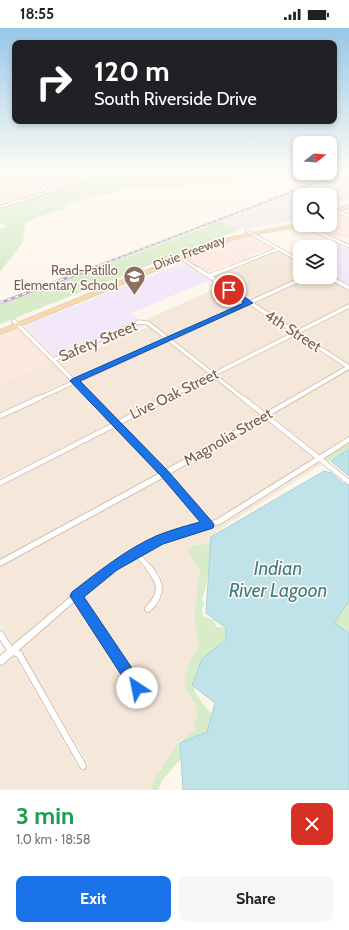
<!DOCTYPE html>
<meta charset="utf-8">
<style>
:root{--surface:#fff;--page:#f6f6f6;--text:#202124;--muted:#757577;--accent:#1a73e8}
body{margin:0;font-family:Cabin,sans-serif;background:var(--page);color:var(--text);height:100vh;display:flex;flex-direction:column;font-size:15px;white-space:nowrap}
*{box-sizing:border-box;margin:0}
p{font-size:13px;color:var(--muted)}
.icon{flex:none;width:22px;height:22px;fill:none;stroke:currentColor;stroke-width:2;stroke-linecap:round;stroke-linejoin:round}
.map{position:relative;height:762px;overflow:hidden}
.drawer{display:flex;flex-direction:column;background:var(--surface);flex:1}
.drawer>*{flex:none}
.guide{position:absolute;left:12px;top:12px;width:325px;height:84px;border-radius:8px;box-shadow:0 2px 6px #0003;background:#202124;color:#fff;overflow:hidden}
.needle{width:26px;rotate:73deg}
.buttons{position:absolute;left:293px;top:108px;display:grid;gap:8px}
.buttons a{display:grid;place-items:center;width:44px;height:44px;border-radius:8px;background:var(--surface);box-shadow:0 2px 6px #0003;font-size:20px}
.pin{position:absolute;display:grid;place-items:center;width:34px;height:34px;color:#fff;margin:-17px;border:2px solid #fff;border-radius:50%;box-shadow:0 1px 4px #0007}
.me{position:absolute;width:44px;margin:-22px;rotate:326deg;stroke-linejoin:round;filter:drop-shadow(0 0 3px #0008)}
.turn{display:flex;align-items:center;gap:14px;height:84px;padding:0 16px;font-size:18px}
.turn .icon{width:52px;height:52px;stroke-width:2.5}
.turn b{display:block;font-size:28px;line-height:34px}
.round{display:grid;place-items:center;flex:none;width:42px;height:42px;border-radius:8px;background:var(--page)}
.head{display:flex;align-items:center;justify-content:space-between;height:68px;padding:0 16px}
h1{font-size:24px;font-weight:700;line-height:30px;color:#1e9e55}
.cta{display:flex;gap:8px;margin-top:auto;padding:8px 16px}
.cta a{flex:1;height:46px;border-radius:8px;background:var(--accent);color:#fff;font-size:16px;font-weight:700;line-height:46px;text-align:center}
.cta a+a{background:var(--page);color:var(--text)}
.status{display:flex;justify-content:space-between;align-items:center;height:28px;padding:0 20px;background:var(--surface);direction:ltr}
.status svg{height:11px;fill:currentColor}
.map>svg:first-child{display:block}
</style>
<div class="status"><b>18:55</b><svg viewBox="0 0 49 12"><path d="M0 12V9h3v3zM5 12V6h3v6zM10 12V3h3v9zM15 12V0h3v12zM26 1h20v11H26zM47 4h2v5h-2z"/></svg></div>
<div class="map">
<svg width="349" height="762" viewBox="0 0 349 762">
<rect width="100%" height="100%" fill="#fdf6ec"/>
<path fill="#f5e8da" d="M19 142H117L0 179V157L27 150Z
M277 222 300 234V249H303L250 273 211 249Z
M309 249H326L349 262V276L296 303 252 275Z
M221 258 246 275 169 309 150 294 143 293Z
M249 276 292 305 215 344 172 311Z
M349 279V337L299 305Z
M146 296 165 310 76 350 61 336 147 299Z
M295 307 346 339 265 385 217 347Z
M168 312 211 346 116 393 78 353Z
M52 334 71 352 0 386V356Z
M349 341V408L318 427 269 388Z
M214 349 261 387 165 443 119 395Z
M74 355 112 395 0 453V390Z
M265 390 314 430 225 487 210 494 168 446Z
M114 398 161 445 0 532V457Z
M318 433 322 436 217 503 209 515 193 517 191 528 200 542 195 580V600L200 615 189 636 187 662 193 670 198 686 196 701 188 708 181 712 160 742 150 762H0V637L11 627 15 629 81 744 89 738 22 624 18 621 75 573 145 678 152 674 80 568 115 541 135 529 154 551 156 558V566L152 574 143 581 148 585 159 576 163 567V557L160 547 140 525 174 509 220 496Z
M164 449 204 495 157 510 111 537 71 567 13 618 0 597V538Z"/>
<path fill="#fde8e0" d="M337 184 349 189V209L346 210 333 208 310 197H330V187Z
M250 207 275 221 264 222 248 228 252 230 232 238 228 236 206 245 185 231 229 212Z
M17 299 52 334 0 356V306Z"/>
<path fill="#efe9e4" d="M349 144V171L342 174 330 168V167L310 159Z
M308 159 325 167H300V189L284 194 238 202 220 192Z"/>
<path fill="#f3e8fa" d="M338 215 349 219V257L330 247V219H326Z
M183 235 210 252 131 285 146 298 61 335 24 298Z"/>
<path fill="#d8ecc9" d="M1 142H19L28 150 0 157V151L6 148Z
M119 142H287L281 146 254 151 162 160H126L111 166 97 167 86 171 65 176 67 180 35 190 25 195 23 214 0 244V201L6 199 0 194V179Z
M221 193 238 202 0 296V277Z
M349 413V421L331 433 327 434 325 429Z
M220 502 225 503 211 526 206 559 202 571 204 576 202 580 203 588 214 592 216 599 227 600 228 608C216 620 205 625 197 642 191 657 192 660 201 673 205 678 208 682 213 687L208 703 201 707 163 751 158 762H150L156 749 176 718 196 701 193 693 197 690C199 679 191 671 187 662 181 646 193 629 200 615L195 600V580L200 543 188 524C191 514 201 518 209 515Z
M349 567V607L333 596Z"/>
<path fill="#bfe3e8" stroke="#a5d3da" d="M349 421V448L331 433Z
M324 443 331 445 344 456 349 454V573L334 595 349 605V762H183L180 715 207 704 215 675 192 657 202 631 226 611V600L206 585 211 509Z"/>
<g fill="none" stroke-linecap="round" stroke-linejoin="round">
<defs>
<path id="minor-far3" d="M20 142 49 164
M291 142 295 146V150
M60 144 64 142
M332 181 349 188
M296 195 300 196
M302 197 349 218
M247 203 300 233
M178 228 199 242
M225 242 278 221"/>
<path id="minor-far2" d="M198 241 349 339
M209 248 227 241
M329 249 349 260
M14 293 92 371
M53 332 139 294 148 295 244 371
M37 371 306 249
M165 371 349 278"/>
<path id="minor-far1" d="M91 370 209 496
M243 370 349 454
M0 388 39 370
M0 455 167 370
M136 525 150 541"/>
<path id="minor" d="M76 568 146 673
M148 581C163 566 162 556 149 540
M0 606 11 623 19 626 83 738"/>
<path id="tertiary" d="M114 142H120L0 180V178Z
M347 338H349V341L166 448 0 538V532L162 444Z
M349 409V414L220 496 175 508 161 514 115 541 78 570 3 636 0 637V628L74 566 111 537 157 510 174 503 216 492Z"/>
<path id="primary" d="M349 177V180L330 187V184Z
M300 196V197H303L301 198 251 207 228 213 0 306V302L224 211 251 205Z"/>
</defs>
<use href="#minor-far3" stroke="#d1beb0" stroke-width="4"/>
<use href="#minor-far2" stroke="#d1beb0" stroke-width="5"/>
<use href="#minor-far1" stroke="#d1beb0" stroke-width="6"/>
<use href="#minor" stroke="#d1beb0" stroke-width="8"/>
<use href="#tertiary" stroke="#d1beb0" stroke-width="2"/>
<use href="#primary" stroke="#dad1cd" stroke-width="2"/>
<use href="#minor-far3" stroke="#fff" stroke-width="2.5"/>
<use href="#minor-far2" stroke="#fff" stroke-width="3.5"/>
<use href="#minor-far1" stroke="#fff" stroke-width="4.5"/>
<use href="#minor" stroke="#fff" stroke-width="6"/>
<use href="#tertiary" fill="#fff" fill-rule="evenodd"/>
<use href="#primary" fill="#fbd9a5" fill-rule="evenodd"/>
<defs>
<path id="rail-far1" d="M87 242 349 142"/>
<path id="rail" d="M0 275 90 241"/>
</defs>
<use href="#rail-far1" stroke="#b9a8c9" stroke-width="2"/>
<use href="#rail" stroke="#b9a8c9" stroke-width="3"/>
<use href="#rail-far1" stroke="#fffaf3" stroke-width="1" stroke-dasharray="3" stroke-linecap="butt"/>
<use href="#rail" stroke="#fffaf3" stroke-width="1.5" stroke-dasharray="4" stroke-linecap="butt"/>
</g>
<linearGradient id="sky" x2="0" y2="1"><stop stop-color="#97c7e8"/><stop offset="0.57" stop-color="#fefbf6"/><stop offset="1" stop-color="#fefbf6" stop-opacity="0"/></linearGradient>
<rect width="349" height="249" fill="url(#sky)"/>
<path fill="#1a73e8" stroke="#114b97" d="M226 260H232L253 275 80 353 168 443 214 496 213 500 163 516 117 542 84 569 142 655 144 660 142 665 137 667 133 665 70 568 72 564C98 544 125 522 156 508 171 502 185 498 200 494L161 448 70 353 72 351 244 275 226 263Z"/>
<defs>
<symbol id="school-pin" viewBox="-11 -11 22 30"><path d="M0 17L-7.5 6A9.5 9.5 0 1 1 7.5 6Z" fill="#8d6e63" stroke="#fffaf3"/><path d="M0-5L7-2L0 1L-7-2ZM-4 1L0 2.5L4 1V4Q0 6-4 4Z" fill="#fff"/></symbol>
</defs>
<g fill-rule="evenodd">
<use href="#school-pin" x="122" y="236" width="25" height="34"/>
</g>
<g text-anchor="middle" stroke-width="3" stroke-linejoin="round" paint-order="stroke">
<g font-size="13" fill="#7a5c4d" stroke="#fffaf3">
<text transform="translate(189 224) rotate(-21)" y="5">Dixie Freeway</text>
</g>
<g font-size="13" fill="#785e54" stroke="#fffaf3" text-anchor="end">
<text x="118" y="247">Read-Patillo<tspan x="118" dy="15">Elementary School</tspan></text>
</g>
<g font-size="15" fill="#7a5c4d" stroke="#fffaf3">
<text transform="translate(293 303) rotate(33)" y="5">4th Street</text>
<text transform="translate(98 313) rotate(-23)" y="5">Safety Street</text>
<text transform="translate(174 366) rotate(-26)" y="5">Live Oak Street</text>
<text transform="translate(228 409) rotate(-30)" y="5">Magnolia Street</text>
</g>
<g font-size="19" font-style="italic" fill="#437c86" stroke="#fffaf3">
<text x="278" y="547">Indian<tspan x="278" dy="22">River Lagoon</tspan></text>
</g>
</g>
</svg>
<div class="buttons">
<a><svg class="needle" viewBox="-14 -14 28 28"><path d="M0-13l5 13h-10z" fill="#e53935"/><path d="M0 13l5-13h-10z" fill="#757577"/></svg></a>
<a><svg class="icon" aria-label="search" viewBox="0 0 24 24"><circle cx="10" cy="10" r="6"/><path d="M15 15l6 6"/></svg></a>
<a><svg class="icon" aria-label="layers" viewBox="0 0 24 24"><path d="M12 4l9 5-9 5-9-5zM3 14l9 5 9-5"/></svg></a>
</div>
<div class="pin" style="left:229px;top:262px;background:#d93025"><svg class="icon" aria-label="arrive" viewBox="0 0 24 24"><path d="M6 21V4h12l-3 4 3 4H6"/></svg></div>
<svg class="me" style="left:137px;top:660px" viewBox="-20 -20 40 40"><circle r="19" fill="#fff"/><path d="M0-13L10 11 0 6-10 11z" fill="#1a73e8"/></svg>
<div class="guide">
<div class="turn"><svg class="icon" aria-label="right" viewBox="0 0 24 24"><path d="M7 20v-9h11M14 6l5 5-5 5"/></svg><div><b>120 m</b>South Riverside Drive</div></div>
</div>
</div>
<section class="drawer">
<div class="head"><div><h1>3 min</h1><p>1.0 km · 18:58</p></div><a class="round" style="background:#d93025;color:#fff"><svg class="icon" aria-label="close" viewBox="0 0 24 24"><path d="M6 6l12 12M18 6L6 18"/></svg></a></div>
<div class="cta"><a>Exit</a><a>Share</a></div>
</section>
